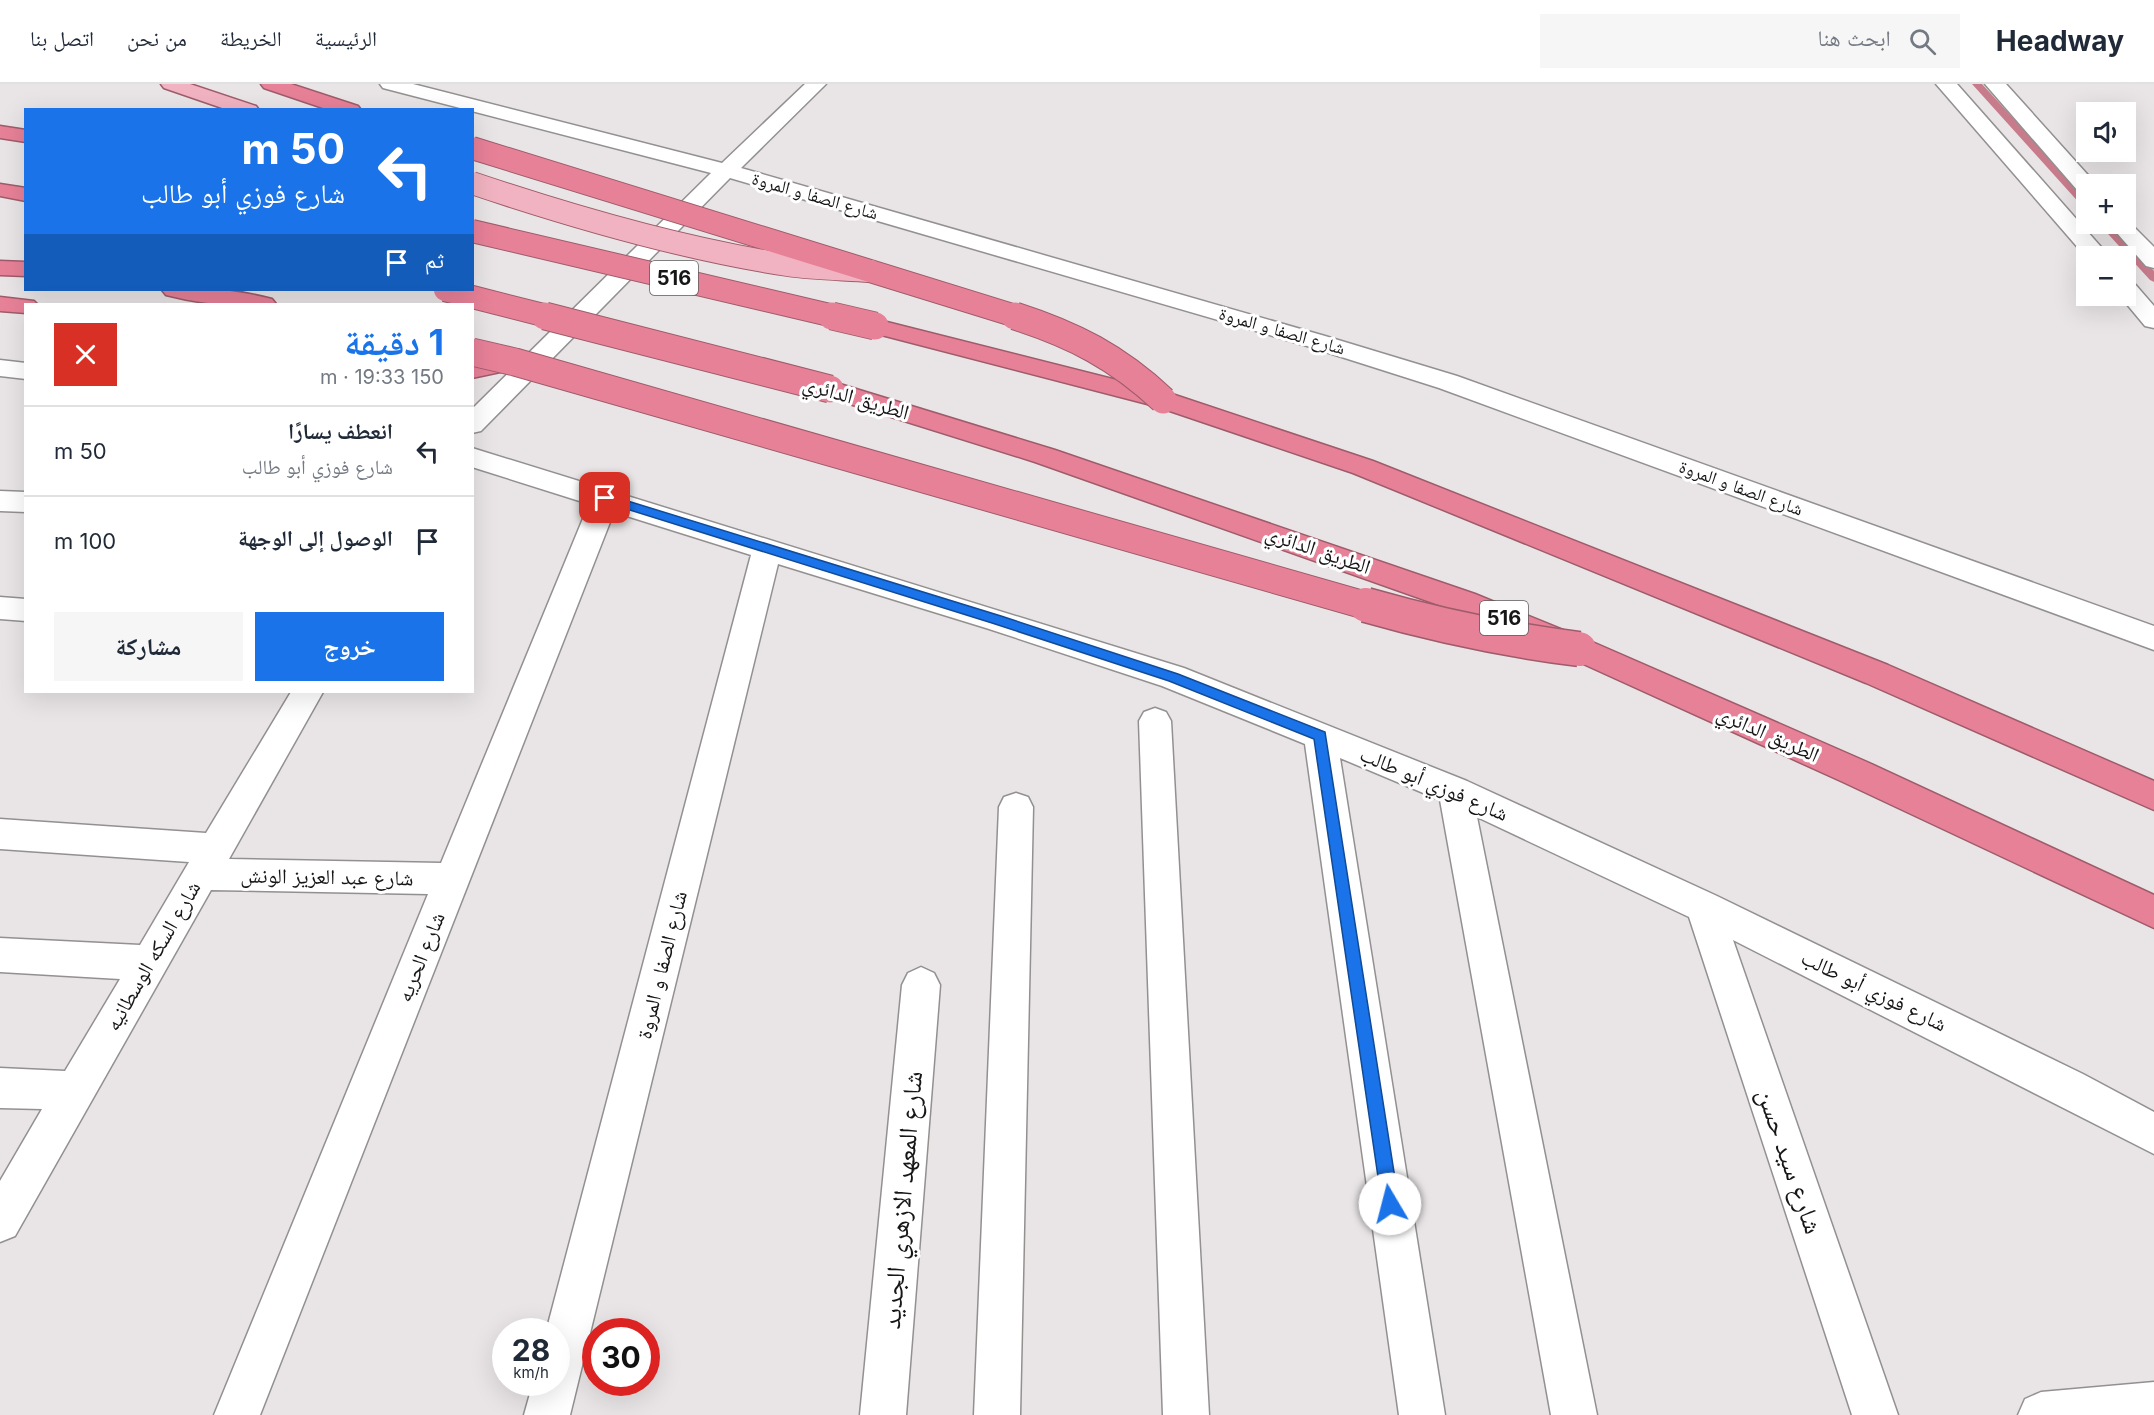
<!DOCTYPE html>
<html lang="ar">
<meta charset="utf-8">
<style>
:root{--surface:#fff;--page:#f6f6f7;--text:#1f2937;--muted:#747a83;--line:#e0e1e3;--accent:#1a73e8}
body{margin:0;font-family:Inter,"Noto Naskh Arabic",sans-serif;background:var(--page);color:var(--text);direction:rtl;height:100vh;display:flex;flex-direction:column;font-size:22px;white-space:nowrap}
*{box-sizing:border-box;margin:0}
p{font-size:20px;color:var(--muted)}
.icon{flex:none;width:33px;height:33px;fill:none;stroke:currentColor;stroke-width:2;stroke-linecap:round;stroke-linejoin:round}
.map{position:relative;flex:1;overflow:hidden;direction:ltr}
.sheet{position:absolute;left:24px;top:219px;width:450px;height:390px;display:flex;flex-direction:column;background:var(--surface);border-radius:0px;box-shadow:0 6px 24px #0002;direction:rtl}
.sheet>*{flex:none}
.hud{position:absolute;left:24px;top:24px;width:450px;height:183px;border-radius:0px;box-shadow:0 6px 24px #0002;direction:rtl;background:#1a73e8;color:#fff;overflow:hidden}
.fabs{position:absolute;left:2076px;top:18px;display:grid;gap:12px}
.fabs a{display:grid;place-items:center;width:60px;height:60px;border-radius:0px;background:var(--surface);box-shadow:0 6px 24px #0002;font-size:30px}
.speed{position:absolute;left:492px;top:1234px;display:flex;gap:12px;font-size:30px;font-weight:700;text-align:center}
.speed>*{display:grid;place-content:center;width:78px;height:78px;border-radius:50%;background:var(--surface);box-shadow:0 6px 24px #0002;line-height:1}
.speed small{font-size:15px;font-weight:400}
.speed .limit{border:9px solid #d22;background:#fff;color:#111}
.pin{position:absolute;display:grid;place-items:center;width:51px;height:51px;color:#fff;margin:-26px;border-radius:12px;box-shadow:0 3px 9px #0006}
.me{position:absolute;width:66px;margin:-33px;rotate:352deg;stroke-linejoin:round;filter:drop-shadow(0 0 4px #0008)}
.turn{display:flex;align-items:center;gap:21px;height:126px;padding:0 30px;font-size:27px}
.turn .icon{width:78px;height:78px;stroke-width:2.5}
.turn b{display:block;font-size:42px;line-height:51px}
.then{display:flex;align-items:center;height:57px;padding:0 30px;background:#0003;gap:12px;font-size:22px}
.round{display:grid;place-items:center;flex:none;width:63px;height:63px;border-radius:0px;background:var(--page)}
.head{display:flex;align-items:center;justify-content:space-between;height:102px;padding:0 30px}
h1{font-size:36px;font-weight:700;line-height:45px;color:var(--accent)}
.primary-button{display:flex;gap:12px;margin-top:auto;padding:12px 30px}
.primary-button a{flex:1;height:69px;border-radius:0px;background:var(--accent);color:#fff;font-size:24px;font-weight:700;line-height:69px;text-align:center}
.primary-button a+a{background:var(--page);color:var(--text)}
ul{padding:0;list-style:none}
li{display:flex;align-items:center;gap:18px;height:90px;padding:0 30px;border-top:2px solid var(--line)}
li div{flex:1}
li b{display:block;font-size:22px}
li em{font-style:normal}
header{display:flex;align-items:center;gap:36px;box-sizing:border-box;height:84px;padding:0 30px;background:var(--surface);border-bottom:2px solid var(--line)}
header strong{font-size:28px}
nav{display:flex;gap:33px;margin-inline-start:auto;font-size:21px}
.search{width:420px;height:54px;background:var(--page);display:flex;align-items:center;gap:15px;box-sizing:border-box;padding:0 21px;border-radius:0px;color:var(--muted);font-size:22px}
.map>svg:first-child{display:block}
</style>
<header>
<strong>Headway</strong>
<div class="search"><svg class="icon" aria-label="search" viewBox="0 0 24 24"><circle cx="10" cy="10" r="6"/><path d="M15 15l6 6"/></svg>ابحث هنا</div>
<nav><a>الرئيسية</a><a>الخريطة</a><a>من نحن</a><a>اتصل بنا</a></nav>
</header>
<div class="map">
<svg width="2154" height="1331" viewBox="0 0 2154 1331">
<rect width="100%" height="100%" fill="#e9e5e6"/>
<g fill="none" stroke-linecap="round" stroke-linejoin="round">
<path fill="#c87b8b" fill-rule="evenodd" d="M1972 0H1982L2086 114V123L2082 122Z
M2099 140H2111L2154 187V198L2150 196Z"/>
<defs>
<path id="minor" d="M380 0H413L722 79 805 0H826L741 84 1325 252 1457 292 2154 542V566L1439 304 1307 262 730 94 481 347 472 349V325L711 89 383 4Z
M1936 0H1957L2109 172 2086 173Z
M1985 0H2006L2096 100H2086V108L2078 107Z
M2126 135 2154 163V184L2146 182 2109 140H2126Z
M2126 197 2134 199 2154 222V244L2145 242 2120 212H2126Z
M0 276 26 279V295L0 292Z
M472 364 1184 584 1467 697 1717 812 2083 990 2154 1028V1070L1733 856 1898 1331H1852L1689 833 1477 733 1597 1331H1551L1440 716 1340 674 1445 1331H1399L1305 660 1162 602 986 544 778 480 570 1331H524L533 1299H556V1248H546L751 471 614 428 260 1331H214L428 810 211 806 15 1152 0 1158V1097L42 1025 0 1024V984L65 987 120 895 0 888V854L140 861 189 778 0 765V735L206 749 291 608H323L229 775 441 779 589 420 472 383Z
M0 407 26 408V428L0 427Z
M0 513 26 515V537L0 535Z
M1155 624 1166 628 1171 637 1209 1331H1163L1139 637 1144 628Z
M1016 709 1028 713 1033 723 1020 1331H974L999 723 1004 713Z
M921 883 934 889 940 901 906 1331H860L902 901 908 889Z
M2154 1298V1331H2018L2025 1315 2041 1308Z"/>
<path id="major" d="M161 0H190L256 22 259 26H228L164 4Z"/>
<path id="highway" d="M261 0H291L358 22 361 26H329L264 4Z
M0 42 26 46V58L0 54Z
M0 100 26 104V117L0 112Z
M0 177 26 178V192L0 191Z
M162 206C198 202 237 206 272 215L276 220C240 224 201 220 166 211Z
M0 213 34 217 37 220H26V229L0 227Z
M875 235 1172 310 1373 377 1888 581 2154 697V726L1866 599 1353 389 1155 322 866 247 863 242 866 237Z
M515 270 524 273 528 278 524 283 472 294V278Z
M830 297 1055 366 1475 510 1590 557 1867 678 2154 811V844L1843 698 1568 573 1453 526 1035 378 821 311 817 305 821 299Z"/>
</defs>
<use href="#minor" stroke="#939090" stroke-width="3"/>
<use href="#major" stroke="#9e5c6a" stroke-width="3"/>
<use href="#highway" stroke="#9e5c6a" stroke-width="3"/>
<use href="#minor" fill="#fff" fill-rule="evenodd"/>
<use href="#major" fill="#f1b3c1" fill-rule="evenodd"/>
<use href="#highway" fill="#e78198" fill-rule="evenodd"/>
<defs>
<path id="major-bridge" d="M472 99C573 133 682 165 788 181 815 185 843 185 870 187"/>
<path id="highway-bridge-far2" d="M472 64 1019 233
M472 147 838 233
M445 206 551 233"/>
<path id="highway-bridge-far1" d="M545 232 830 305
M832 232 875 242
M1015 232C1074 251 1117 273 1163 316
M472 268 515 278 1371 523"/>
<path id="highway-bridge" d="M1366 521C1436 541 1507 556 1579 565"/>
</defs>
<use href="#major-bridge" stroke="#9e5c6a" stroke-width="24" stroke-linecap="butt"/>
<use href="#highway-bridge-far2" stroke="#9e5c6a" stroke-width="24" stroke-linecap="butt"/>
<use href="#highway-bridge-far1" stroke="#9e5c6a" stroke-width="29" stroke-linecap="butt"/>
<use href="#highway-bridge" stroke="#9e5c6a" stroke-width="37" stroke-linecap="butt"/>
<use href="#major-bridge" stroke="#f1b3c1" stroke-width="22"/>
<use href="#highway-bridge-far2" stroke="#e78198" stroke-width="22"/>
<use href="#highway-bridge-far1" stroke="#e78198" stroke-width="27"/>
<use href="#highway-bridge" stroke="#e78198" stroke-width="34"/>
</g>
<path fill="#1a73e8" stroke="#114b97" stroke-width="1.5" d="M605 410 1001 532 1178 590 1325 648 1399 1120 1397 1126 1390 1129 1384 1126 1382 1120 1314 655 1169 597 992 539 601 417V412Z"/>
<g text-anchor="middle" stroke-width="6" stroke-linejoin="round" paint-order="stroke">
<g font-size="18" fill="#171616" stroke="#fff">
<text transform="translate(815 112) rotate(16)" y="6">شارع الصفا و المروة</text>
<text transform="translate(1282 247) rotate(16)" y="6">شارع الصفا و المروة</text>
<text transform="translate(1741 404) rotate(20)" y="6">شارع الصفا و المروة</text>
</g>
<g fill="#fff" stroke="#5d5c5c" stroke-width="1.5">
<rect x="650" y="177" width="48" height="34" rx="4.5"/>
<rect x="1480" y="517" width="48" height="34" rx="4.5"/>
</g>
<g font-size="20" font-weight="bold" fill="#171616">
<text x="674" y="201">516</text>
<text x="1504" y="541">516</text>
</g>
<g font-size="21" fill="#171616" stroke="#fff">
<text transform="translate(856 314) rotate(16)" y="7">الطريق الدائري</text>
<text transform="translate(1318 466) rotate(19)" y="7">الطريق الدائري</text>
<text transform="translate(1768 650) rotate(24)" y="7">الطريق الدائري</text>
<text transform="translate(1434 700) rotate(23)" y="7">شارع فوزي أبو طالب</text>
<text transform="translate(327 793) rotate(1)" y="7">شارع عبد العزيز الونش</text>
<text transform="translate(153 872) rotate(-60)" y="7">شارع السكه الوسطانيه</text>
<text transform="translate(421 873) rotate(-68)" y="7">شارع الحريه</text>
<text transform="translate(662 881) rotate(-76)" y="7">شارع الصفا و المروة</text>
<text transform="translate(1874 907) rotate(26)" y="7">شارع فوزي أبو طالب</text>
</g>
<g font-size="26" fill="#171616" stroke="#fff">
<text transform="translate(1790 1077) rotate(71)" y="9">شارع سيد حسن</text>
<text transform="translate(902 1116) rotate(-85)" y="9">شارع المعهد الازهري الجديد</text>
</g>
</g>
</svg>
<div class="fabs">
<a><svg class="icon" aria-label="sound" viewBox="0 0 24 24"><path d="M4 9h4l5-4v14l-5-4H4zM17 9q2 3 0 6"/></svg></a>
<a>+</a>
<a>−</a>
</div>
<div class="speed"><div>28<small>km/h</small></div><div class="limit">30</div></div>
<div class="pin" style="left:605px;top:414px;background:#d93025"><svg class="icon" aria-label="arrive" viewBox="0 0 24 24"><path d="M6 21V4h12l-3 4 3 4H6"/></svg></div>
<svg class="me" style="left:1390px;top:1120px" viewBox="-20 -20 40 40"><circle r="19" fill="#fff"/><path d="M0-13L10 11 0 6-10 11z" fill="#1a73e8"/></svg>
<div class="hud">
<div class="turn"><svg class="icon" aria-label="left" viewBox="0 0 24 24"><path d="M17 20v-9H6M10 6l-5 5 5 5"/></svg><div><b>50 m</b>شارع فوزي أبو طالب</div></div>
<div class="then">ثم<svg class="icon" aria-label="arrive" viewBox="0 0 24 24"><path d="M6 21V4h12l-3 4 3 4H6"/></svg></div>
</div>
<section class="sheet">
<div class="head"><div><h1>1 دقيقة</h1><p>150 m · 19:33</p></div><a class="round" style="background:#d93025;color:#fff"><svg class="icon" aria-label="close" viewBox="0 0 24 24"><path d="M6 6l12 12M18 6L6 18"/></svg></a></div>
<ul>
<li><svg class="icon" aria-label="left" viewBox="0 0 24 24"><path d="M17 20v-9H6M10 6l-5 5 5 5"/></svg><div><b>انعطف يسارًا</b><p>شارع فوزي أبو طالب</p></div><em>50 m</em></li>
<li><svg class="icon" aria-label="arrive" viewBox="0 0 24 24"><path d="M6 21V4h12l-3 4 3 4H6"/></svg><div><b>الوصول إلى الوجهة</b></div><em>100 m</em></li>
</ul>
<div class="primary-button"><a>خروج</a><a>مشاركة</a></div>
</section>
</div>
